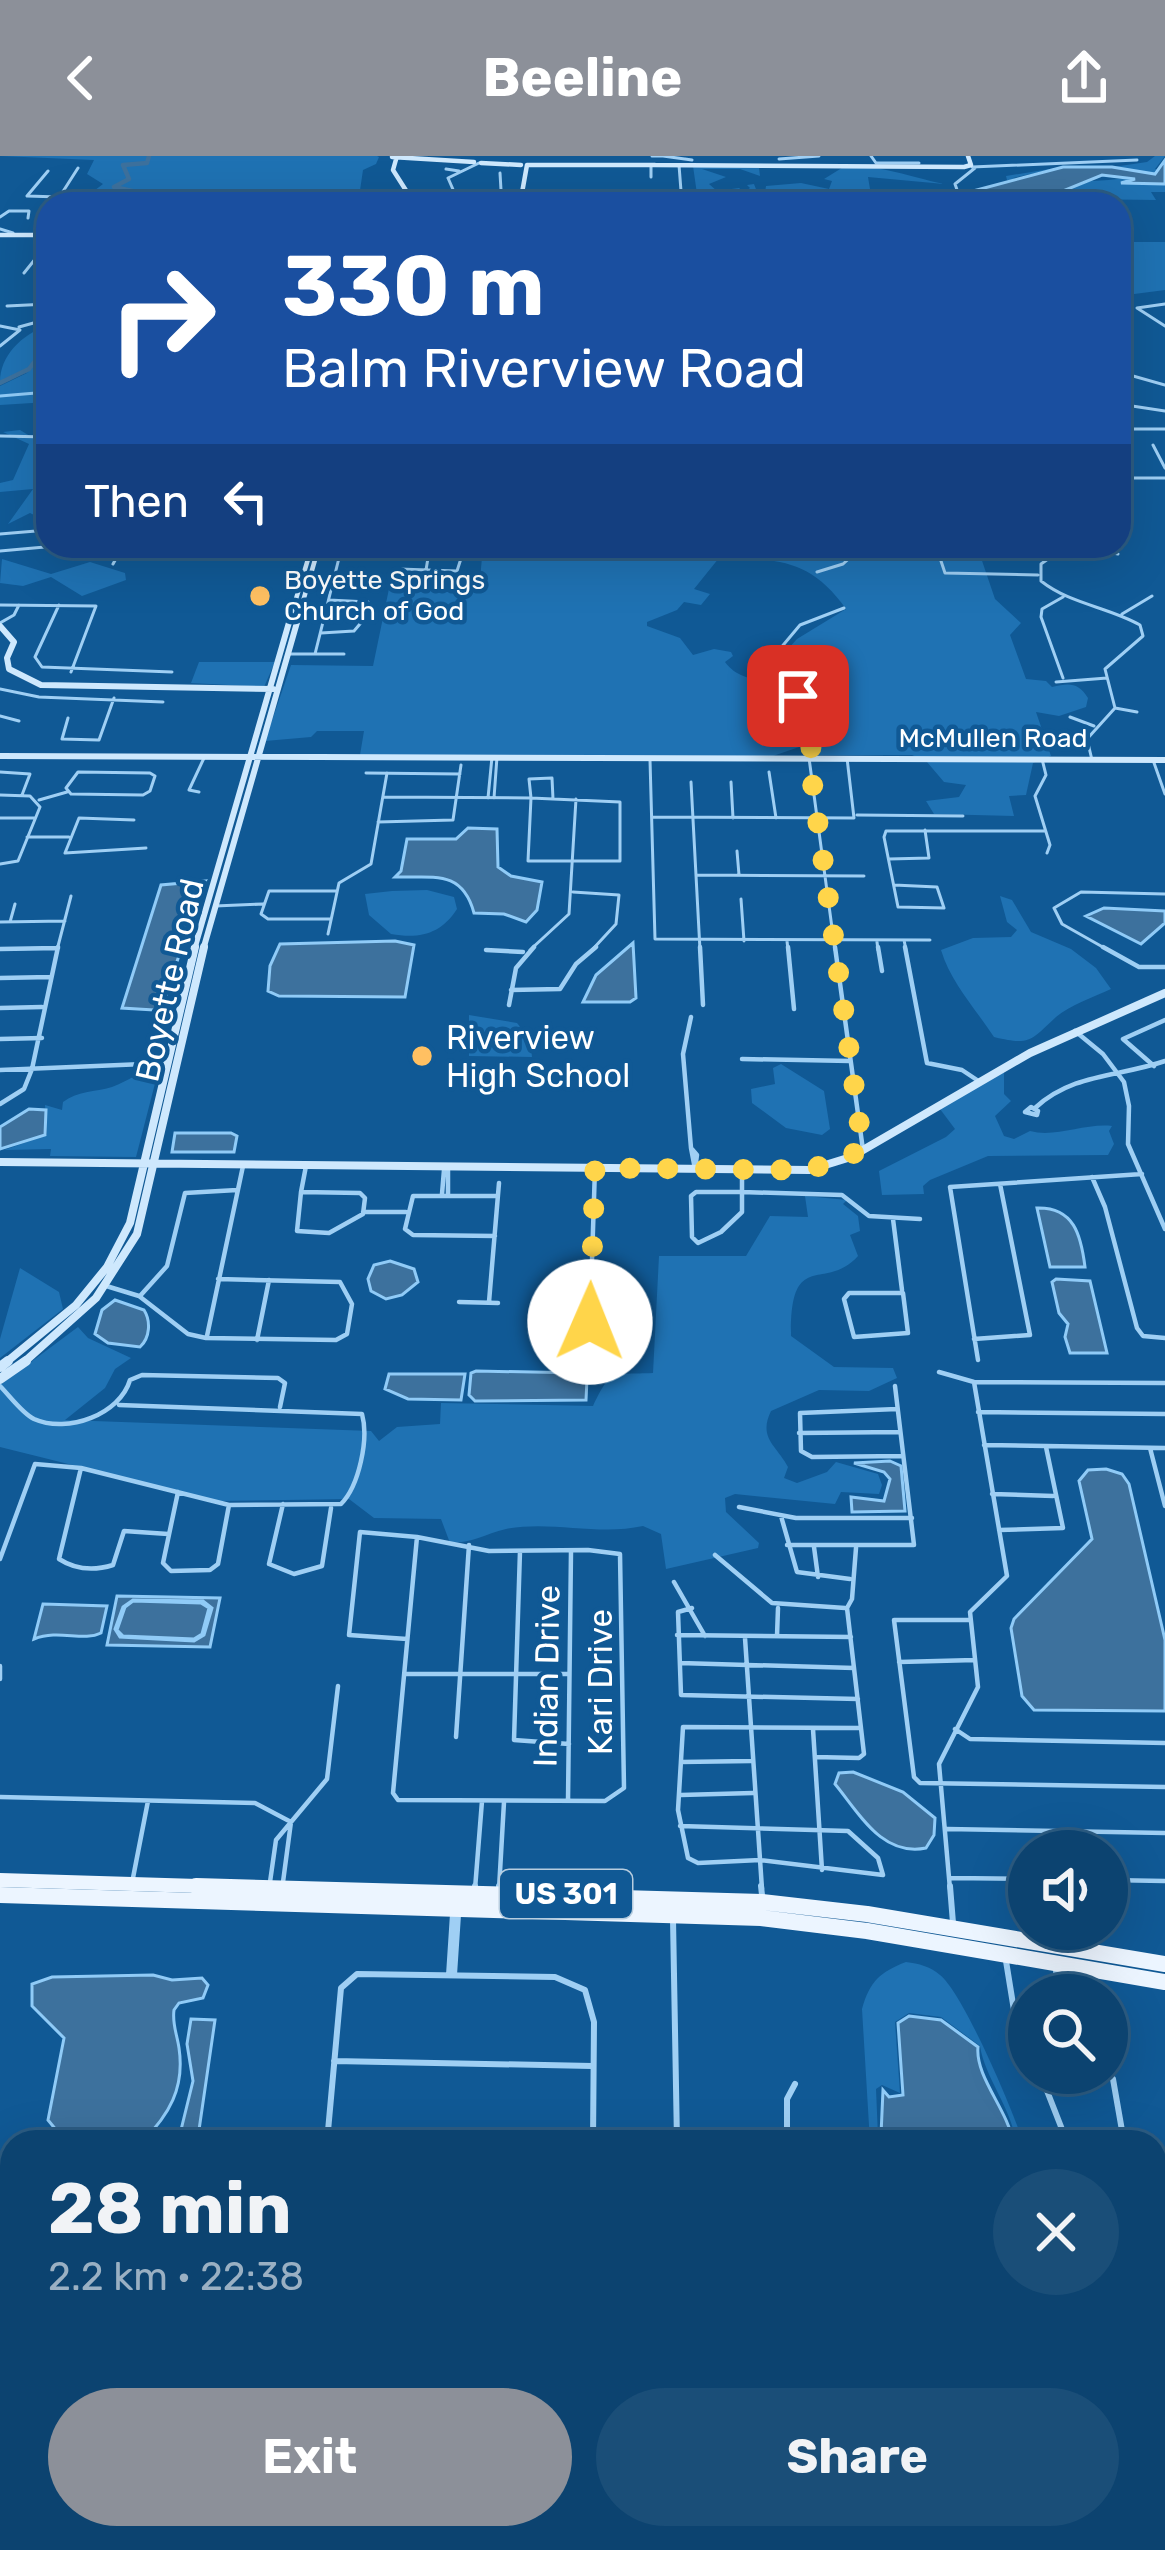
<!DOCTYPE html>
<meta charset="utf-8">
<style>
:root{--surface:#0c4370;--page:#1a4e78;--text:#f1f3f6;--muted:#9ab0c3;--line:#2c5c83;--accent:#8c9099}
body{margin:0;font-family:Rubik,sans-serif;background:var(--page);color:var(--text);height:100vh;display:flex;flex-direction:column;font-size:45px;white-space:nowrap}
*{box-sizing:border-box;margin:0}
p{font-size:39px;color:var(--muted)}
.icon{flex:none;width:66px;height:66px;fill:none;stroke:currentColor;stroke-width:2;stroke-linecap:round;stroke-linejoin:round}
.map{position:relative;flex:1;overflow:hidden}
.sheet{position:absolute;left:0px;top:1974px;width:1167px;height:420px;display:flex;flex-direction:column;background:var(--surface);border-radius:36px 36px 0 0;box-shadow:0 12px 48px #0002,0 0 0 3px var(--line)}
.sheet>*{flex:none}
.top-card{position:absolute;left:36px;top:36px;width:1095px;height:366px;border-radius:36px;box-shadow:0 12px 48px #0002,0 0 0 3px var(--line);background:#1a4fa0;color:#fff;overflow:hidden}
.buttons{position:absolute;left:1008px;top:1674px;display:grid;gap:24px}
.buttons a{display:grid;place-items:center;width:120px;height:120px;border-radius:50%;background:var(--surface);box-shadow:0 12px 48px #0002,0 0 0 3px var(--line);font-size:60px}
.pin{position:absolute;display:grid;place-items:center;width:102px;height:102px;color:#fff;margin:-51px;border-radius:24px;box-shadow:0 6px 18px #0006}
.me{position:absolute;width:132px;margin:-66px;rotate:1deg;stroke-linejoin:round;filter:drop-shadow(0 0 9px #0008)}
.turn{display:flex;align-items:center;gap:42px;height:252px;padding:0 48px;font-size:54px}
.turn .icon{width:156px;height:156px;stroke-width:2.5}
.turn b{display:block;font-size:84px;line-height:102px}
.then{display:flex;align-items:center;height:114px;padding:0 48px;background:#0003;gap:24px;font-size:45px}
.round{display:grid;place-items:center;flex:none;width:126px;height:126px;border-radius:63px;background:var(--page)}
.overview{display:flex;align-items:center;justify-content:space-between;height:204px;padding:0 48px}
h1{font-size:72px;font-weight:700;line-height:90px}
.button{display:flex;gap:24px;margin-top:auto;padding:24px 48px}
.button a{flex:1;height:138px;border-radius:72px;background:var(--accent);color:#fff;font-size:48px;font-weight:700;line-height:138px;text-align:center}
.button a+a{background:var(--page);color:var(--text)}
header{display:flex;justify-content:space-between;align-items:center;height:156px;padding:0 48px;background:var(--accent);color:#fff;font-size:54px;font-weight:700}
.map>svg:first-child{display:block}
</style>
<header><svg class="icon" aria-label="back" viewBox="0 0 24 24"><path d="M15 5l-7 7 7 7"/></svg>Beeline<svg class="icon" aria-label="share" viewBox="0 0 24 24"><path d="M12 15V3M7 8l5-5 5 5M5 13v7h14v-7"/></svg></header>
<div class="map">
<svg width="1165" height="2394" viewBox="0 0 1165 2394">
<rect width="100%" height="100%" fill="#105995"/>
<path fill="#1f72b3" d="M0 0H377L379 1 376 8 363 14 358 48H108L112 42 86 41 103 28 87 18 94 4Z
M1155 0H1165L1155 13 1165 15V36H1151L1156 44 1076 43 1071 48H1044L1034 32 1007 24 1006 20 1062 11 1013 22 1036 32 1035 28C1067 25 1120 26 1147 18L1113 11 1147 6Z
M693 10 759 12 760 20 740 13H702L726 21 709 28 717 35 739 32 744 36 750 32 747 29 754 28 759 41 698 45Z
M845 10C885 10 906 20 944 28L868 21 872 45 764 43 766 30 801 27 829 33 832 25 824 23Z
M1119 86H1165V134L1119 140Z
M48 169V246L0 249V230L29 216 0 226C0 200 21 179 48 169Z
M20 274 48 291V366L30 357 8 368 33 333 0 336V327L13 324 29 288 3 276Z
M483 390H977L995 443 1021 467 1010 479 1026 523 1046 525 1052 531C1069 527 1078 526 1088 542L1086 551 1059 560 1036 556 1051 600 1033 607 1026 639 1009 640 1014 660 934 658 926 645 959 641 966 629 944 626 927 606 912 599H818L819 594H813V558L789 532 776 506 797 483 846 453C810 402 776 403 719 402L694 433 710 438 701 449 684 446 677 454 647 466V470L680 482 693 499 714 493 731 496 733 500 725 506C748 537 783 508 804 562L810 563 809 595 802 590 773 600 360 599 364 575H317L311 581 265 585 291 509 373 510 391 423 480 424Z
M2 403 51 418 90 406 125 417 126 424 82 440 51 421 23 430 0 427Z
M199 506H275L264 531 191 527Z
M392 735 427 734 454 741 457 753C441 778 420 783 391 778L369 759 365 738Z
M1000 740 1012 744 1031 776 1071 793 1096 812 1111 833C1094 841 1070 849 1056 861 1031 884 1031 890 994 881 975 852 951 827 941 794L973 782 1011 781 1017 774 1007 766Z
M469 859 517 867 530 883 532 901 469 900Z
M781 908 824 935 830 973 822 979 786 972 752 947 751 933 775 928 773 912Z
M159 912 136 1001 50 1000 51 993 4 994 47 979 45 949 62 954 63 946C77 935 95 936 112 931 129 925 140 914 159 912Z
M1004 915V938L1011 945 995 960 1004 980 1014 983 1030 975C1055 982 1085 967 1112 970L1109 975 1114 988 1108 999 988 1000 930 1024 923 1030 924 1038 882 1039 879 1015 946 981 955 973 940 953Z
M805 1040 847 1044 843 1048 858 1060 860 1075 850 1079 858 1100C825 1137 790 1091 791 1180L834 1211 893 1212 897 1222 869 1235 819 1234 771 1255C758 1282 776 1289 788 1311L784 1322 797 1327 827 1316 836 1306 878 1318 882 1329 879 1338 841 1336 835 1348 735 1338 725 1342 726 1356 759 1387 758 1392 666 1413 661 1378 643 1370C598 1380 550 1364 506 1373 485 1378 472 1387 450 1387L441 1363 374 1362 349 1343 217 1345 0 1291V1229L78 1171 88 1182 131 1202 115 1213 105 1232 65 1264 371 1275 379 1285 397 1271 440 1268 441 1247 593 1250C611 1212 612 1219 653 1217L659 1100H746L770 1060 808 1061Z
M20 1112 59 1136 63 1153 0 1202V1183Z
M906 1806C919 1808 930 1810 940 1819 963 1837 1013 1954 1023 1986H1016C1011 1951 985 1922 980 1890L941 1861 909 1857 895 1866 900 1937 882 1929 876 1933 878 1980 902 1986H870L862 1853C870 1825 880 1816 906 1806Z"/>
<path fill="#3d719d" stroke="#90cbf7" stroke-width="3" fill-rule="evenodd" d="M1165 4V28L1121 27 1135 23 1102 19 1043 43 1042 48H976L980 36 973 35 1063 11H1112L1155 18Z
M468 672 497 673 498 711 511 720 542 726 537 754 526 766 504 758 474 757C462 713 433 722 395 721L401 715 407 683H456Z
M205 725 193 743 194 754 163 848 154 854 122 852 161 729Z
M1104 752 1165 755V767L1141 788 1086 760Z
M395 785 414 789 405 841 279 840 268 835 270 810 280 788Z
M633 787 636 842 630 846H583L596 819Z
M29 953 46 954 45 979 0 993V971Z
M175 977H231L237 980 234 996H172Z
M1037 1052C1074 1051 1081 1079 1085 1111H1050Z
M390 1105 414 1113 418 1126 402 1139 386 1143 371 1135 368 1123 374 1109Z
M1056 1123 1090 1125 1107 1197H1070L1065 1181 1068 1168 1059 1157 1052 1126Z
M115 1144 144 1154C151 1165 150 1182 140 1191L108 1187 95 1178 102 1154Z
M476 1215 582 1217 587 1223 586 1244 475 1245 469 1239 471 1217Z
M389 1218H465L461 1244 408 1243 385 1233Z
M890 1305 901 1310 905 1355 852 1356 851 1341 884 1345 890 1323 884 1316 854 1307Z
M1106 1313 1122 1318 1129 1328 1165 1484V1555L1034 1554 1022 1540 1011 1472 1014 1463 1092 1383 1079 1325 1088 1314Z
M117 1440 220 1442 210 1491 107 1489ZM133 1444 203 1445 212 1452 204 1479 194 1485 120 1481 115 1473 123 1451Z
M133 1445 201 1447 209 1452 202 1478 194 1483 123 1480 117 1474 125 1451Z
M43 1448 107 1450 101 1477C83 1486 59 1473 34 1483Z
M853 1616 903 1636 935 1662 934 1679 926 1692C882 1701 859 1657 835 1628L839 1617Z
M153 1819 172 1824 202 1822 208 1829 203 1842 179 1847 174 1854C172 1868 177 1878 179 1892 185 1932 169 1959 142 1986H66L48 1964 64 1882 32 1850V1828L52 1821Z
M909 1860 941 1864 978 1891C975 1921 1008 1954 1013 1986H905L881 1979 883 1934 889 1941 903 1939 898 1867Z
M191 1863 215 1864 199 1974 180 1978 193 1925 187 1888Z
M1155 2243 1165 2245V2373L1157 2376Z
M24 2382H200L193 2394H22Z"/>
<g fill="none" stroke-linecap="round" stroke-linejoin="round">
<path stroke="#90cbf7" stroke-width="3" d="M0 240 48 236"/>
<path stroke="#3d719d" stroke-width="4.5" d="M149 0 147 7 123 9 129 23 114 31 192 48
M0 227 29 213 38 201 35 193 48 180"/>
<path stroke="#9fcff4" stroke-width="3" d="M652 0H663
M663 0 692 4 685 3
M871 0 876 7H919
M779 3 819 0
M651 9V21
M679 9 682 48
M972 11 1137 4
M446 13 459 15
M48 15 27 40 59 41
M448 22 455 38 486 39 501 34 500 17
M448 22 479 7
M55 48 78 12
M962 48 955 28 975 12
M0 61 9 55H29L28 62
M0 73 13 77
M34 79 48 58
M24 117 48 87
M1165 148 1137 152 1165 170
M7 150 48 148
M0 170 20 174 0 190
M19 171 48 163
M1119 216 1165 229
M1119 248 1165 255
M1119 273H1165
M0 280 48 281
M1153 289 1165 312
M1119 322H1165
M0 378 48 374
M245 390H281
M936 390 945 417 1038 419
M1037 390 1054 396
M1066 390 1041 408V425C1070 448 1108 451 1140 469L1143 480 1105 513 1115 552 1087 583 1092 604
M1078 390 1118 398
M0 395 56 390
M316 396H340
M72 402 78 390H123
M113 408 123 390
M399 413 457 415 465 390
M426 414 430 390
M817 416 843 408 863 390
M1063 441 1042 453 1041 461 1063 522
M0 449 96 450 71 516
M59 449 35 501 42 511 172 516
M1122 458 1152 440
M0 467 14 459 19 449
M321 477 354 475 365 462 368 446 329 444
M290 498H344
M315 498 342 390
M1056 526 1107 522
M0 533 39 541 163 546
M1115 552 1137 556
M0 560 19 565
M1070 561 1094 570
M68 562 62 583 99 584 114 542
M1042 603 1046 619 1035 640 1050 689 1047 697
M650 604 655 783 930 784
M1153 604 1165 638
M0 616 30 618 22 639
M78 616 150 617 155 620 150 635 143 639 71 638 66 632Z
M769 616 776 662
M366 617 460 618
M691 626 700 794
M731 626 733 662
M199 636 189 634 204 602
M0 639 30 640 40 651 18 705 0 708
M383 641 531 642
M488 642 492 601
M494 642 497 601
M531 642 553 643
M531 642 528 705H620V646L553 643
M531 642 529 623 552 622 553 643
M39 644 67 636
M857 659 963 660
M652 661 854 662 847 602
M0 662H35
M134 664 79 662 65 697 146 692
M378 666 453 664 461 609
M27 681H69
M737 695 739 719
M889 703 929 702 925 674
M697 719 864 720
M894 729 937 731 944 752 898 751 884 681 886 675H1045
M573 736 619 739 616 768 592 794
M741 743 744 785
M215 750 263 748
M331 763H268L261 758 269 735H337
M0 766 65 765
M10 766 15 748
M328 778 339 727 371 708 387 617
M904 784 906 794
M787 785 788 794
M877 786 878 794
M0 793 58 792
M57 794 71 740
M530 794 569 758 576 643
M835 794 809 602 811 558 769 506 800 469 844 452
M1108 794 1062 768 1054 752 1081 736 1165 738"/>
<path stroke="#9fcff4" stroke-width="4.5" d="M700 791 703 849
M788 791 794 853
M835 791 863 994
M878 791 882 815
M905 791 927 907 962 914 980 926
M1103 791 1139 811H1165
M0 793 58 792
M486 794 523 796
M0 822 50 821
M511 834 560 833 576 808 596 791
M509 849 516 812 534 791
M0 852 42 851
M691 861 683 898 691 992
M1075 875 1103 898 1124 926 1129 950 1128 988 1165 1073
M0 883 42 882
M742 903 850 905
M1154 910 1123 883 1165 864
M0 914 168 907
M0 948 24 933 32 913 58 791
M1031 951 1038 955 1037 959 1025 956Z
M1035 952C1073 917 1119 921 1165 905
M691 992 697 999 695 1013Z
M448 1010V1039
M742 1014V1036L842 1039 869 1060 920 1063
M1092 1021 1105 1051 1137 1172 1143 1180 1165 1182
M301 1036 360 1037 365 1042 363 1058 329 1077 297 1075Z
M301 1036 306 1010
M696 1036H742V1056L721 1076 698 1087 692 1081 691 1040Z
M442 1038 444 1014
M363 1056H406
M893 1063 902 1134
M495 1080 413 1079 405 1073 413 1040H498
M103 1129 139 1140 188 1178 206 1182 336 1184 347 1178 352 1148 340 1126 218 1123
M849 1137H903L908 1177 854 1181 844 1143Z
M140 1140 167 1110 185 1037 237 1034
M459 1146 498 1147
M489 1146 499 1027
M590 1166 595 1012
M207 1180 243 1010
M974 1183 1030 1179 1000 1028
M257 1184 269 1124
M978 1204 950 1031 1142 1018
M939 1216 974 1226 1165 1227
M0 1230C10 1240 22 1257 34 1263 68 1278 120 1258 130 1224L142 1219 278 1222 285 1227 280 1251
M897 1253 800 1257 801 1295 812 1301 902 1300
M978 1256 1165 1258
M799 1277 900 1276
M984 1289 1165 1292
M1150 1292 1165 1350
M81 1312 59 1403C76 1414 94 1415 113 1409L124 1375 168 1378
M178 1336 163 1407 171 1415 210 1414 218 1408 229 1349
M992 1338 1053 1340
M283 1348 269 1408 294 1418 322 1410 331 1352
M739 1351 796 1362H912
M781 1360 797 1416 850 1423
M999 1374 1063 1372 1046 1291
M417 1381 489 1395 588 1394 620 1398 624 1632 605 1645 398 1644 393 1637Z
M787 1389H914L895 1230
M814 1391 818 1421
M520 1395 514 1584 569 1588
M715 1399 772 1447 845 1452
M0 1403 35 1308 81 1312 229 1349 341 1348C359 1330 369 1283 362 1258L119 1249
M674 1426 705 1480
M692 1452 678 1456 681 1539 858 1543
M968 1464H894L914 1621 920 1627 1165 1631
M677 1479 851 1481
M777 1480 778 1452
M745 1482 762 1733
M407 1483 349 1479 360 1376 417 1381
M899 1506 975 1504
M680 1507 854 1512
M0 1510V1523
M404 1518H569
M813 1573 822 1714
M955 1573 970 1583 1165 1587
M456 1581 469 1389
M815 1601 859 1602 864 1598 847 1452 852 1443 856 1392
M681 1606 751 1605
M681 1639 753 1637
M0 1641 255 1647 291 1666
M568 1645 571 1395
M680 1670 848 1675 878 1702 883 1719 760 1704 698 1707 688 1702 678 1654 683 1571 861 1572
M947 1673 1165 1677
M951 1722 1029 1723
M1107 1724 1165 1725
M270 1726 276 1684 327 1623 338 1530
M283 1726 291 1666
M132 1727 148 1645
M475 1733 482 1645
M499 1733 504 1646
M950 1733 939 1608 978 1531 970 1456 1007 1420 974 1226"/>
<path stroke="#9fcff4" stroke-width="6" d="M761 1730 762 1739
M950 1730 953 1767
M475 1735V1730
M499 1736V1730
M673 1763 677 1986
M1006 1805 1018 1879 1029 1899
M1056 1813 1057 1839
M449 1819 453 1758
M454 1819 458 1759
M334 1905 592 1910
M1040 1917 1067 1986
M1105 1917 1113 1923 1124 1986
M327 1986 341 1832 357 1818 555 1821 585 1834 594 1866 593 1986
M787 1986V1943L795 1928
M0 2055 12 2054
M1155 2181H1165
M685 2382V2394
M961 2382 963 2394
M1096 2382 1098 2394
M356 2394 357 2382"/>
<path stroke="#cee8fd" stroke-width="4.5" d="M397 0 393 14 407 36 406 48
M392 1 474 6
M481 7 521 9
M528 9H655
M654 9 964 11 971 9 968 0
M520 48 527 9
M0 79H48
M289 466 312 390
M297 466 319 390"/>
<path stroke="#cee8fd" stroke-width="6" d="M0 470 14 486 7 502 9 513 41 529 273 533
M0 600 1165 604
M194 794 290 463
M203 794 298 463"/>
<path stroke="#cee8fd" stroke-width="8" d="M0 1006 809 1014 851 1001 1030 897 1165 837
M4 1208 76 1149 107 1111 130 1067 195 791
M22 1208 96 1142 137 1078 204 791"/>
<path stroke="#cee8fd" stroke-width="10" d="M0 1211 8 1205
M0 1223 26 1205"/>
<path stroke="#ecf5ff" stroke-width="14" d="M0 1724 300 1733"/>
<path stroke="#ecf5ff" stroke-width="16" d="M196 1730 762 1746 867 1758 1165 1808
M0 1739 761 1762 867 1775 1165 1826
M418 1745 470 1743
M504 1753 516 1745 571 1746"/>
</g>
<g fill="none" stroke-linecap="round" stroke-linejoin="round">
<path stroke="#ffd54a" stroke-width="21" stroke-dasharray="0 37.8" d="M590 1166 595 1012 809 1014 863 994 809 602C814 578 815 560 798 540"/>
</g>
<g fill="#ffc062" stroke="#105995" stroke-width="4.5">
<circle cx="260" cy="440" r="12"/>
<circle cx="422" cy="900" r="12"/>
</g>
<g text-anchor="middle" stroke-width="9" stroke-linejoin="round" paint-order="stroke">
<g font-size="27" fill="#fff" stroke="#105995" text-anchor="start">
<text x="284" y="433">Boyette Springs<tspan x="284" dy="31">Church of God</tspan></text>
</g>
<g font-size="27" fill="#fff" stroke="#105995">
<text x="993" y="591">McMullen Road</text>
</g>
<rect fill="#105995" stroke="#b7cddf" stroke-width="3" x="500" y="1714" width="132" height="48" rx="9"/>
<g font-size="30" font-weight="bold" fill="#fff">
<text x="566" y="1748">US 301</text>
</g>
<g font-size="33" fill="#fff" stroke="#105995">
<text transform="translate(169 824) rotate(-77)" y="12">Boyette Road</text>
<text transform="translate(546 1520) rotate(-89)" y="12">Indian Drive</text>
<text transform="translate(600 1526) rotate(-90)" y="12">Kari Drive</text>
</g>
<g font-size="33" fill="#fff" stroke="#105995" text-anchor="start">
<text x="446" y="893">Riverview<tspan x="446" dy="38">High School</tspan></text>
</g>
</g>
</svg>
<div class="buttons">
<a><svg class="icon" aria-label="sound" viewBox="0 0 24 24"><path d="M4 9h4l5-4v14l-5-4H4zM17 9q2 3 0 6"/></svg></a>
<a><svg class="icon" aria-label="search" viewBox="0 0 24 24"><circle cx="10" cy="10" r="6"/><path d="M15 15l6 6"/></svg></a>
</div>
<div class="pin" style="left:798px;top:540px;background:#d93025"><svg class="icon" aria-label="arrive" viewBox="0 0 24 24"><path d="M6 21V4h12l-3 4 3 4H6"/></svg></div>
<svg class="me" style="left:590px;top:1166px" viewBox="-20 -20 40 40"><circle r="19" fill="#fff"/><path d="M0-13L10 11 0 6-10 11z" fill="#ffd54a"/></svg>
<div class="top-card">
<div class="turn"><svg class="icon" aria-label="right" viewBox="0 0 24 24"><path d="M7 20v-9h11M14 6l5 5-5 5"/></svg><div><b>330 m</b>Balm Riverview Road</div></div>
<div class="then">Then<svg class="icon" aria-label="left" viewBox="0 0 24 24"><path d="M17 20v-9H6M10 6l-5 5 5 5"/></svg></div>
</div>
<section class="sheet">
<div class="overview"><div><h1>28 min</h1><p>2.2 km · 22:38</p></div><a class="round"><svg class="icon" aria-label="close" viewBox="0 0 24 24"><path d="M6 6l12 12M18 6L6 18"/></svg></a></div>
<div class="button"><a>Exit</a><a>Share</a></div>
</section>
</div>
